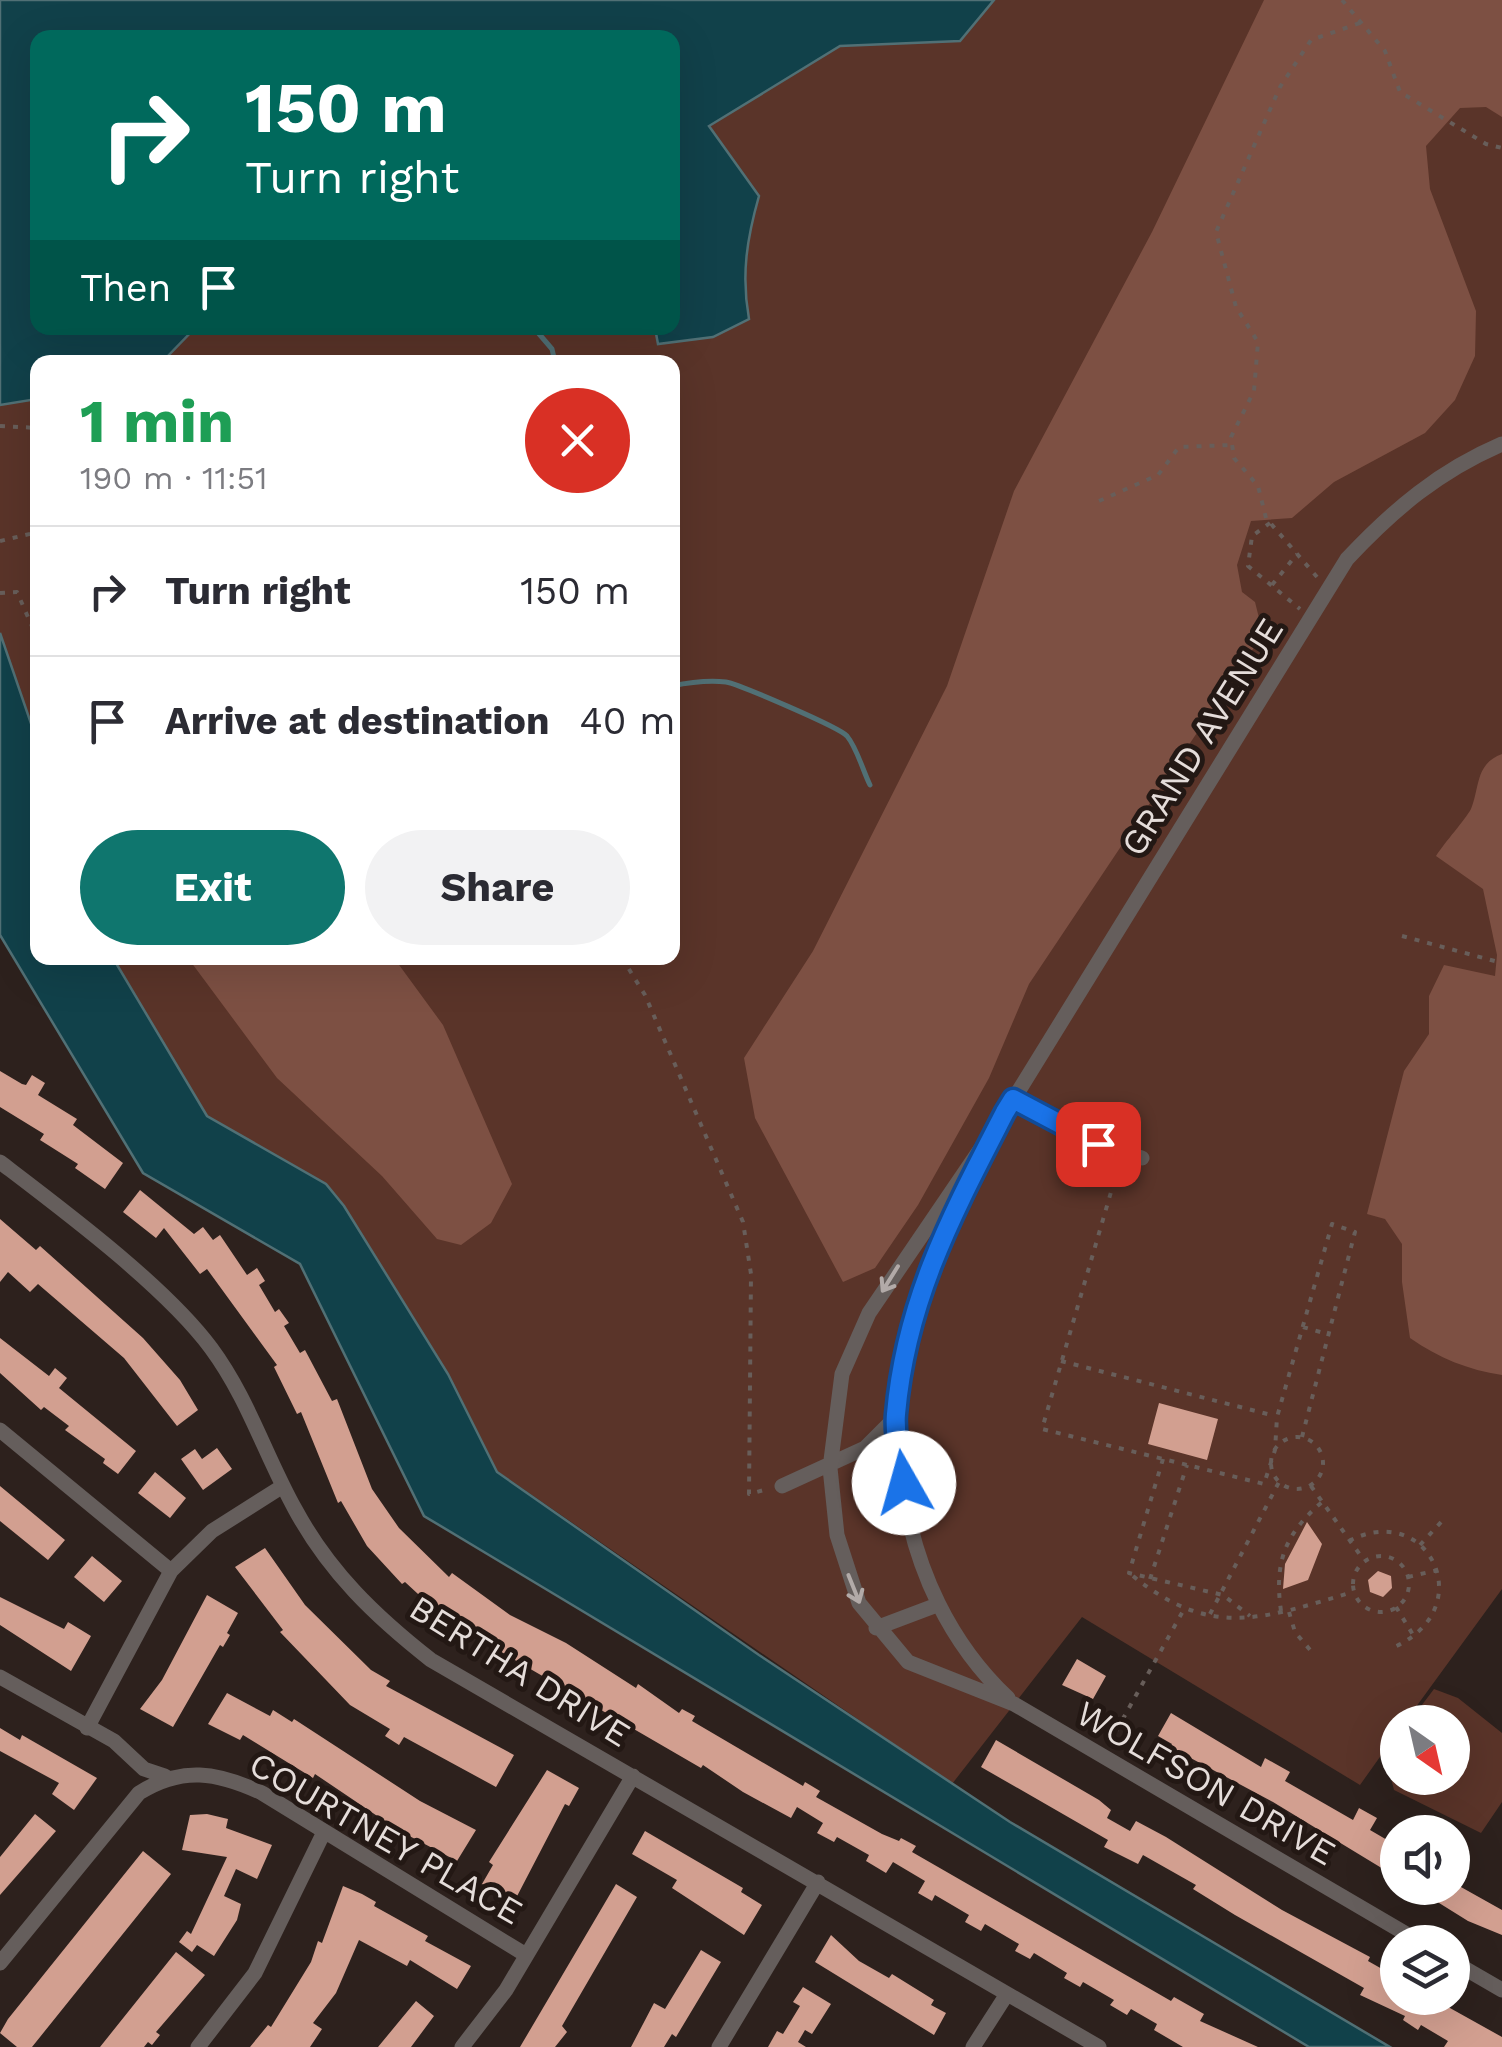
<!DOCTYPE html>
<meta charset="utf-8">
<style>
:root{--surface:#fff;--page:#f2f2f3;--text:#2b2b33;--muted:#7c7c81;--line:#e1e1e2;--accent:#0f766e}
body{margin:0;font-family:"Work Sans",sans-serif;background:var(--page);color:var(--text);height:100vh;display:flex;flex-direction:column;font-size:38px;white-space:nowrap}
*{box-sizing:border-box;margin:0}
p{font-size:32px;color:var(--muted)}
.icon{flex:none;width:55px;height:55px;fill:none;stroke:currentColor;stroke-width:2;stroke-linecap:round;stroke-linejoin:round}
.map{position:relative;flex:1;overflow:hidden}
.side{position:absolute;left:30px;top:355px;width:650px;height:610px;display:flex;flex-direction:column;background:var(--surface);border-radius:20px;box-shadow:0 10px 40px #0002}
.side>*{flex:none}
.hud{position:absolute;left:30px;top:30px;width:650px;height:305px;border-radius:20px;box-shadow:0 10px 40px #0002;background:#00695c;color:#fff;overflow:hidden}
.needle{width:65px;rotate:146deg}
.fabs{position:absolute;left:1380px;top:1705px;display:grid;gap:20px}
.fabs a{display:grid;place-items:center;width:90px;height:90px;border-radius:50%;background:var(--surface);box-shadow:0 10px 40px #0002;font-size:50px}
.pin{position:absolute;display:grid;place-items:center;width:85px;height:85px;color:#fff;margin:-42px;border-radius:20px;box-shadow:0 5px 15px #0006}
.me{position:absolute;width:110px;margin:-55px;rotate:353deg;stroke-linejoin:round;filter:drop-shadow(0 0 8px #0008)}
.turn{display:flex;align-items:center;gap:35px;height:210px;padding:0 50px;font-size:45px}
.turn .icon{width:130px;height:130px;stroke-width:2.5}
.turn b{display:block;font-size:70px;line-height:85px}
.then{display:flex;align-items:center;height:95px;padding:0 50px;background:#0003;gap:20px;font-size:38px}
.round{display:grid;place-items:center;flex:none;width:105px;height:105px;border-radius:52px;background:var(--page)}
.summary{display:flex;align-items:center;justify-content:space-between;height:170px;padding:0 50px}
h1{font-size:60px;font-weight:700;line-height:75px;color:#1e9e55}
.primary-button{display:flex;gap:20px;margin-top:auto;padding:20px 50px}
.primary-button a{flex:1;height:115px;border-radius:60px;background:var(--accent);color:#fff;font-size:40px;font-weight:700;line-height:115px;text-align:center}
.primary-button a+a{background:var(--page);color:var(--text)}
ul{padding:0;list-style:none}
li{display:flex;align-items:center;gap:30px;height:130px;padding:0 50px;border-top:2px solid var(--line)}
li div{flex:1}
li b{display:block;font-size:38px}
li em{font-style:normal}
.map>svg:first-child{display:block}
</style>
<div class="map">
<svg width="1502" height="2047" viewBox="0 0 1502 2047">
<rect width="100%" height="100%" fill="#2d211d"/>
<path fill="#5a3429" d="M994 0H1502V1589L1405 1722H1398L1397 1733 1360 1785 1082 1617 952 1784 497 1471 428 1342 344 1206 326 1184 207 1116 113 958H672V362H162L195 328H655L659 343 713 337 749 319C741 275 747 238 759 196L708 127 840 46 959 41Z
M37 399V741L0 633V405Z
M1434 1689 1458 1698 1502 1733V1802L1481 1833 1394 1790 1385 1755 1397 1738 1398 1778H1452V1722H1409Z"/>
<path fill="#7d5043" d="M1264 0H1502V117L1486 107 1460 108 1426 146 1430 189 1476 311 1475 356 1455 400 1425 433 1334 482 1292 518 1251 521 1237 565 1242 592 1255 602 1263 634 1029 984 989 1078 918 1205 875 1268 843 1282 755 1118 744 1058 813 951 947 686 1014 491 1152 232Z
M1502 754V1375C1468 1370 1439 1358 1410 1338L1402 1282V1244L1385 1219 1367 1214 1404 1071 1429 1034V996L1444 965 1495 976 1497 955 1483 889 1436 856C1445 842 1465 820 1471 809 1480 787 1475 764 1502 754Z
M188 958H394L443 1025 512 1184 491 1223 461 1245 437 1239 382 1176 277 1078Z"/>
<path fill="#11414a" stroke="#517075" stroke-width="2.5" d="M0 0H994L960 41 840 46 709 126 759 196C747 238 741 275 749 319L713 337 658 344 655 328H672V38H38V328H195L162 362H38L37 399 0 405Z
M0 633 37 741 38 958H113L207 1116 326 1184 344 1206 448 1374 497 1472 759 1655 1010 1822 1390 2047H1309L424 1516 300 1264 143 1173 0 935Z"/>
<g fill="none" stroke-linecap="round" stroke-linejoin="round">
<path stroke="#517075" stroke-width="5" d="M534 328 552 349 555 362
M672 686C691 682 707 680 726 682 738 684 839 727 847 736 857 748 863 771 870 785"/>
</g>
<path fill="#d29f90" d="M0 1071 22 1084 26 1085 32 1075 45 1083 38 1095 77 1119 73 1125 123 1163 105 1189 75 1168 78 1164 40 1140 44 1134 0 1107Z
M140 1190 194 1234 203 1227 213 1240 220 1235 247 1275 257 1268 265 1281 259 1285 275 1312 279 1309 289 1323 284 1326 300 1353 305 1350 332 1401 337 1399 372 1489 399 1528 449 1577 452 1573 510 1615 566 1643 636 1688 638 1684 679 1713 682 1709 695 1716 692 1721 803 1786 805 1782 820 1791 816 1797 882 1834 899 1841 901 1838 916 1846 912 1852 1171 2001 1174 1997 1204 2014 1200 2021 1258 2047H1183L1154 2030 1157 2024 1131 2009 1127 2015 1110 2005 1114 2000 1083 1982 1080 1987 1064 1978 1067 1973 1034 1953 1030 1959 1015 1951 1019 1944 985 1924 981 1931 965 1922 969 1915 935 1895 932 1901 918 1893 925 1881 893 1862 886 1873 866 1861 869 1855 837 1837 834 1842 817 1833 823 1823 797 1807 791 1818 743 1792 703 1765 701 1768 465 1631 445 1614 443 1617 405 1582 402 1584 367 1546 341 1501 338 1503 301 1412 297 1414 274 1367 277 1365 207 1269 200 1274 164 1228 156 1238 123 1212Z
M0 1219 36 1250 40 1246 143 1338 180 1380 198 1410 177 1426 124 1358 38 1284 30 1292 8 1272 0 1282Z
M0 1338 49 1376 55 1368 67 1378 59 1388 136 1451 118 1474 103 1463 105 1459 65 1430 69 1426 44 1407 41 1410 0 1373Z
M1159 1403 1218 1419 1207 1460 1148 1444Z
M217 1448 232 1469 203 1490 181 1459 195 1449 202 1459Z
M155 1472 186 1498 170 1518 138 1493Z
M0 1486 65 1540 48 1560 0 1521Z
M1307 1522 1322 1544 1308 1580 1283 1589 1285 1564Z
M265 1548 305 1605 371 1670 390 1681 386 1686 514 1755 496 1787 404 1737 399 1745 385 1736 390 1729 350 1705 280 1632 283 1630 235 1567Z
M92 1556 122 1581 104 1602 74 1577Z
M1378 1571 1391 1576 1392 1588 1383 1597 1370 1592 1368 1580Z
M207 1595 238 1613 227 1633 230 1635 223 1647 220 1645 173 1727 140 1709 162 1680Z
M0 1597 64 1629 68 1622 91 1636 71 1671 0 1625Z
M1077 1659 1106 1676 1093 1699 1062 1685Z
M227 1693 270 1716 273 1710 292 1722 294 1719 420 1801 476 1830 457 1861 398 1830 315 1774 313 1778 243 1735 240 1740 208 1724Z
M1171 1713 1261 1767 1265 1758 1290 1772 1285 1781 1353 1820 1359 1808 1377 1818 1370 1830 1394 1844 1398 1839V1878L1273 1802 1170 1747 1172 1744 1158 1736Z
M0 1728 20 1740 22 1735 97 1778 74 1810 52 1794 59 1783 0 1751Z
M996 1740 1099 1800 1111 1810 1107 1818 1130 1831 1136 1821 1166 1837 1282 1910 1370 1957 1368 1961 1398 1978V1998H1432L1502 2037V2047H1444L1448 2041 1421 2025 1418 2030 1403 2020 1405 2016 1360 1995 1364 1988 1235 1915 1193 1889 1196 1885 1143 1855 1138 1864 1104 1847 1108 1840 981 1767Z
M547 1770 579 1788 569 1806 565 1804 514 1902 482 1884 493 1865 489 1862Z
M35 1814 56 1831 0 1895V1857Z
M207 1814 228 1819 226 1828 272 1845 257 1879 236 1869 224 1896 241 1904 237 1920 214 1956 197 1945 192 1952 179 1942 187 1931 191 1934 227 1857 182 1850 190 1815Z
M645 1831 743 1888 741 1892 762 1905 744 1935 672 1888 677 1880 632 1854Z
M143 1851 171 1874 32 2047H17L0 2033 8 2019Z
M1452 1882 1502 1910V1935L1468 1921 1415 1888H1452Z
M616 1884 637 1897 562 2026 567 2032 555 2047H520Z
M343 1886 362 1894 376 1902 374 1906 428 1936 425 1941 471 1966 457 1989 410 1960 407 1966 359 1940 336 1993 313 2023 322 2029 310 2047H250L268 2025 271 2027 311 1962 318 1941 322 1943Z
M831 1935 859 1961 889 1978 892 1974 934 2000 931 2005 946 2013 934 2035 815 1962Z
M701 1950 721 1962 676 2037 672 2034 664 2047H631L654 2003 665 2009Z
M176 1952 205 1975 156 2032 160 2035 152 2045 148 2042 144 2047H100Z
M803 1987 831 2004 812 2034 805 2030 798 2042 806 2047H768L777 2031 783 2034 800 2006 793 2002Z
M416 2001 434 2016 411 2047H378Z"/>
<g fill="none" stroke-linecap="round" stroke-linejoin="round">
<path stroke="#685e5a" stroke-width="4" stroke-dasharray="5 8" stroke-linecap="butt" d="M1342 0 1385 51 1400 92 1486 144 1502 148
M0 426 38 428
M1099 501 1158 475 1179 447 1232 445
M1270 523 1252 536 1248 566 1300 609
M0 541 38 532
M1317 577 1266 518 1258 486 1234 458 1231 437 1254 391 1258 342 1236 307 1216 232 1280 87 1311 40 1360 23
M1272 585 1297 554
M0 593 17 592 38 640
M1402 936 1502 963
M622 958 645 995 743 1222 751 1274 749 1494 768 1489
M1118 1168 1042 1429 1264 1484 1275 1450 1277 1417 1332 1224 1355 1232 1302 1437
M1303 1327 1327 1334
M1061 1361 1275 1416
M1271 1463a26 26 0 1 1 52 0a26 26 0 1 1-52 0Z
M1163 1459 1129 1573 1223 1595 1250 1616
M1311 1486 1363 1559
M1349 1541C1429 1499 1482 1610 1392 1648
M1420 1545 1443 1520
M1353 1584a28 28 0 1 1 56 0a28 28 0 1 1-56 0Z
M1133 1576C1212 1640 1264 1618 1353 1592
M1408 1577 1438 1570
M1150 1579 1187 1465
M1396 1607 1415 1638
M1281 1611C1274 1562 1285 1534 1322 1502
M1289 1612 1295 1632 1311 1651
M1210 1614 1279 1482
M1110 1742 1183 1611"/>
<path stroke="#655e5c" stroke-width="15" d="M1013 1099 1073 1135 1142 1158
M0 1162C63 1210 165 1286 211 1348 248 1398 265 1455 295 1509 329 1572 375 1616 431 1660L1099 2047
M980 1162C964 1194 944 1225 931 1258 872 1403 891 1588 1008 1698
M0 1430 171 1571
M782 1486 865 1448 895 1418
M876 1628 937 1605
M0 1677 114 1741 144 1769 165 1776
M87 1728 171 1571 212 1531 283 1486
M1420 1942 1014 1704 908 1662 859 1603 837 1535 830 1468 842 1374 869 1313 1005 1113 1347 559C1394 509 1439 471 1502 444
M1452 1961 1502 1990
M0 1963 139 1793C182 1766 217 1772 262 1793L526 1955
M198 2047 255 1973 324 1832
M462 2047 506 1990 633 1776
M719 2047 818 1882
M973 2047 1007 1994"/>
</g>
<defs><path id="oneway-shaft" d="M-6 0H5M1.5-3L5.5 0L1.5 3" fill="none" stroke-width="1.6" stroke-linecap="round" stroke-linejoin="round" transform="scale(2.5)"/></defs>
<g stroke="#b2aaa8">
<use href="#oneway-shaft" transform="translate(890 1279) rotate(122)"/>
<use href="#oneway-shaft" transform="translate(854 1589) rotate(68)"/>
</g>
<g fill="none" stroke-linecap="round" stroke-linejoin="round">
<defs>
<path id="route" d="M904 1483C901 1461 894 1436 896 1414 906 1299 953 1213 1005 1112L1013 1099 1098 1144"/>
</defs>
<use href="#route" stroke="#114b97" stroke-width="25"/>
<use href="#route" stroke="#1a73e8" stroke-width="18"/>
</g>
<g text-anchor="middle" stroke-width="10" stroke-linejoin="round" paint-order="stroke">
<g font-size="35" fill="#e5ddda" stroke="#231814">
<text transform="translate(1202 737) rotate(-58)" y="12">GRAND AVENUE</text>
<text transform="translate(520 1671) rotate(32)" y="12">BERTHA DRIVE</text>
<text transform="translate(1206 1783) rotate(30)" y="12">WOLFSON DRIVE</text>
<text transform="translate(386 1838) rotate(30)" y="12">COURTNEY PLACE</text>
</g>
</g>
</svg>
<div class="fabs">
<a><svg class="needle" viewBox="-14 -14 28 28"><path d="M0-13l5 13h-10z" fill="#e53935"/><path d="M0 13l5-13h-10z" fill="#7c7c81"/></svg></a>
<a><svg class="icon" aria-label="sound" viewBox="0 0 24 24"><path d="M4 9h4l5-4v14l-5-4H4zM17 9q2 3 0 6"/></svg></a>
<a><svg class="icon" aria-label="layers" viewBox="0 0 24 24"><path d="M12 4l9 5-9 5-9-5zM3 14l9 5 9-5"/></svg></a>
</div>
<div class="pin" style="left:1098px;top:1144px;background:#d93025"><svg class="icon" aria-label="arrive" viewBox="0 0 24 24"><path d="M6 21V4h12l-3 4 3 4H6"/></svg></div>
<svg class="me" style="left:904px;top:1483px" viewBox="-20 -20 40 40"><circle r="19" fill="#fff"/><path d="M0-13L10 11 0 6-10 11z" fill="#1a73e8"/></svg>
<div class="hud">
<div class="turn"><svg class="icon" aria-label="right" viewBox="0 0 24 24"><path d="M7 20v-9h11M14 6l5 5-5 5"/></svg><div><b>150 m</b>Turn right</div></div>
<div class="then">Then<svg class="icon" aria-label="arrive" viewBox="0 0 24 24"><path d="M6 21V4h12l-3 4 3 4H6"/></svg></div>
</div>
<section class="side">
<div class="summary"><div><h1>1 min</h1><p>190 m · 11:51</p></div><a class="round" style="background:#d93025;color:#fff"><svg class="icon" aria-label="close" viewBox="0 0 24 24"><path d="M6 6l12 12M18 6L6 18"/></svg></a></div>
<ul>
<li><svg class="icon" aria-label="right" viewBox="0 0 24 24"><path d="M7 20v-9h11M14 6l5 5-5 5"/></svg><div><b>Turn right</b></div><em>150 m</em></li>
<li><svg class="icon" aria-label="arrive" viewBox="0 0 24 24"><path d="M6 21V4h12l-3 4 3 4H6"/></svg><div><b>Arrive at destination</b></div><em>40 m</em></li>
</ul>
<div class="primary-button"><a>Exit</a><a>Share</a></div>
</section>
</div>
